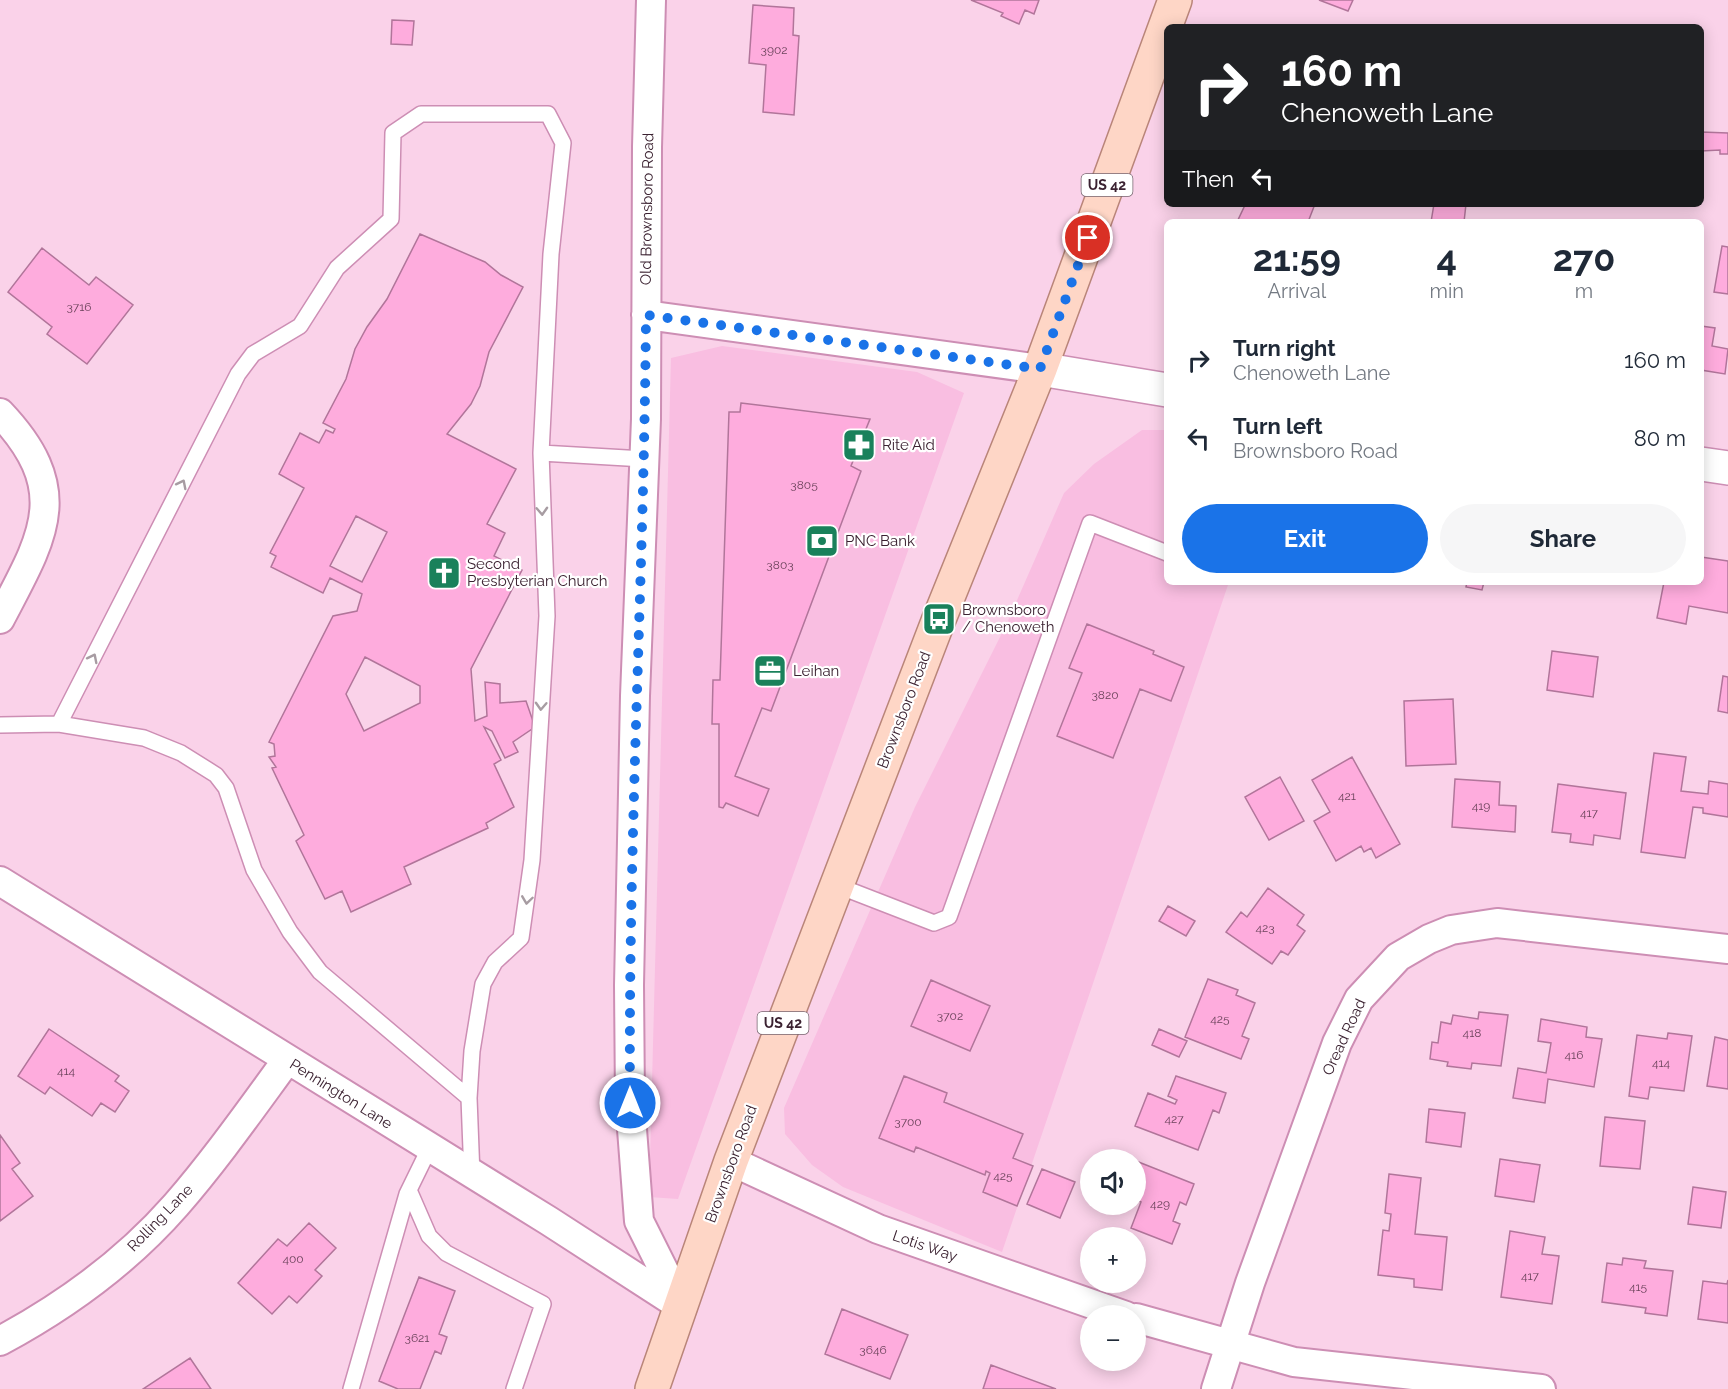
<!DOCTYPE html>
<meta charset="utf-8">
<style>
:root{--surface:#fff;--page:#f6f6f7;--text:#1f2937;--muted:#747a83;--accent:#1a73e8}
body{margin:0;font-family:Raleway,sans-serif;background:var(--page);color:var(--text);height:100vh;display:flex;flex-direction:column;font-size:22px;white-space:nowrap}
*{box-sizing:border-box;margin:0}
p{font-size:20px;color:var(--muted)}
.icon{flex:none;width:33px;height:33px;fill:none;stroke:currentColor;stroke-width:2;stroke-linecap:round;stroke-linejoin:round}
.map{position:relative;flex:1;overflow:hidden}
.side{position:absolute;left:1164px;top:219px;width:540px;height:366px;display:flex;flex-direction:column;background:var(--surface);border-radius:9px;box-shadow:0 3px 15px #0003}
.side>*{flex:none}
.banner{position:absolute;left:1164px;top:24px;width:540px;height:183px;border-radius:9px;box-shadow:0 3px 15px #0003;background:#202124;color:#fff;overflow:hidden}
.fabs{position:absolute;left:1080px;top:1149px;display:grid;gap:12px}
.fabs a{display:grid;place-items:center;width:66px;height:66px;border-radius:50%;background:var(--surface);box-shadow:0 3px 15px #0003;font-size:30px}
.pin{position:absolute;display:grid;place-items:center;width:51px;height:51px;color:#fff;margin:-26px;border:3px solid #fff;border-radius:50%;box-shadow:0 2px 6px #0007}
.me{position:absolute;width:66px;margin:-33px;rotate:0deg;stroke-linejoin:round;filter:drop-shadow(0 0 4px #0008)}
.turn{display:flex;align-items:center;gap:21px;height:126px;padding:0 18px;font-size:27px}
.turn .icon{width:78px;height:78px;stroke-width:2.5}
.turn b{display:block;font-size:42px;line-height:51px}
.then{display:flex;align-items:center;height:57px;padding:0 18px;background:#0003;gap:12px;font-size:22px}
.eta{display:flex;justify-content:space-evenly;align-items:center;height:102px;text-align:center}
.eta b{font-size:36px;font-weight:700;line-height:42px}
.action{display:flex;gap:12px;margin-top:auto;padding:12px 18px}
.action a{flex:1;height:69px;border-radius:36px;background:var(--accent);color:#fff;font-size:24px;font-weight:700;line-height:69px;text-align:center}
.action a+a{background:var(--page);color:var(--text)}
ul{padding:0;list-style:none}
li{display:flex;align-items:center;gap:18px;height:78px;padding:0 18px}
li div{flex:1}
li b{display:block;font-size:22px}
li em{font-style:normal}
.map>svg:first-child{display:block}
</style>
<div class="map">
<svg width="1728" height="1389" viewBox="0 0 1728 1389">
<rect width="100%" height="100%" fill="#fad2e9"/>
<path fill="#f9bee1" d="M722 346 917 372 964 393 678 1199 649 1197 671 358Z
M1142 430H1167V582H1229L1002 1252 843 1187 812 1165 785 1134 784 1108 915 807 1007 623 1064 493 1094 464Z"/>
<path fill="#feacdd" stroke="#b1759a" stroke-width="1.5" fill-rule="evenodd" d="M971 0H1039L1034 14 1025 10 1019 24 1001 16 1003 13Z
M1319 0H1353L1348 11Z
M753 5 794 8 793 35 799 36 794 115 763 112 766 65 749 63Z
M392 20 414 21 412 45 391 44Z
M1701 132 1728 133V154H1720V150L1701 151Z
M1243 204H1315L1308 222H1237L1245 205Z
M1434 204H1466L1464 222H1431Z
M420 234 485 262 501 275 523 287 489 352 480 386 471 404 447 434 516 469 487 524 505 533 494 556 522 570 471 669 475 721 487 716 485 682 500 684V703L526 701 535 727 513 742 518 752 505 758 492 731 484 727 501 760 494 764 514 807 486 823 488 828 404 867 411 884 351 912 342 891 325 899 296 841 304 835 272 768 276 767 269 757 275 756 274 744 269 742 333 616 357 611 362 594 330 578 323 593 271 567 276 556 270 553 304 488 279 474 300 433 319 443 326 430 333 433 335 429 323 423 346 379 355 349 367 327 387 299ZM356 516 387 532 362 582 330 566ZM365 657 420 686V703L364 731 346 694Z
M1722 246 1728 247V294L1714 292Z
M42 248 89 285 96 277 133 305 87 364 47 334 52 327 8 292Z
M1701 326 1715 328 1712 346 1728 349 1725 374 1701 370Z
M741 403 870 419 851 466 861 471 771 711 762 708 735 776 769 789 758 816 726 803 723 808 719 807V724H712L713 680H720L729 412H740Z
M1701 557 1728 561V613L1689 606 1686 624 1657 618 1664 582H1701Z
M1467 582H1484L1482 590 1466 587Z
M1087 624 1154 651 1153 654 1184 667 1171 701 1140 689 1113 758 1057 736 1082 673 1069 668Z
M1552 651 1598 657 1593 697 1547 690Z
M1723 676 1728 677V713L1718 711Z
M1453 699 1456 764 1406 766 1404 701Z
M1654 753 1686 757 1681 791 1708 794 1709 781 1728 784V817L1703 813V808L1693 807 1685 858 1641 852Z
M1352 757 1400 844 1376 858 1371 848 1364 852 1361 846 1336 861 1314 821 1330 812 1312 780Z
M1280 777 1304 821 1269 840 1245 797Z
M1455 779 1500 782 1499 805 1516 806 1515 832 1452 827Z
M1558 784 1626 793 1620 839 1594 835 1593 845 1570 842 1571 834 1552 832Z
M1268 888 1304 915 1297 925 1305 931 1288 955 1281 951 1272 964 1226 932 1241 912 1247 917Z
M1168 906 1195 921 1186 936 1159 921Z
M1208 979 1238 990 1236 995 1255 1003 1242 1036 1249 1039 1241 1059 1185 1037Z
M931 980 990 1006 970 1051 911 1026Z
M1479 1012 1508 1015 1501 1066 1472 1063 1471 1069 1447 1066 1448 1062 1430 1059 1432 1042 1438 1043 1441 1022 1451 1024 1453 1015 1478 1019Z
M1541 1019 1587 1027 1586 1037 1602 1039 1594 1087 1548 1079 1545 1103 1513 1098 1518 1068 1546 1073 1551 1043 1538 1041Z
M49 1029 119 1076 115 1081 129 1091 115 1112 101 1103 92 1116 50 1087 45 1094 18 1076Z
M1159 1029 1187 1041 1179 1057 1152 1045Z
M1668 1033 1692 1036 1684 1091 1650 1087 1648 1099 1629 1096 1637 1035 1667 1039Z
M1715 1037 1728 1040V1089L1707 1086Z
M904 1076 947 1093 944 1102 1023 1134 1013 1158 1033 1166 1017 1206 983 1192 990 1173 986 1171 985 1175 916 1147 914 1152 879 1138Z
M1176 1076 1226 1093 1219 1113 1213 1110 1198 1150 1135 1126 1148 1093 1175 1104 1177 1100 1168 1096Z
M1429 1109 1465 1113 1461 1147 1426 1142Z
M1605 1117 1645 1121 1640 1169 1600 1166Z
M0 1135 20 1163 12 1169 33 1196 0 1221Z
M1500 1159 1540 1165 1534 1202 1495 1196Z
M1136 1161 1194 1184 1186 1205 1180 1202 1173 1221 1180 1224 1172 1244 1131 1228 1141 1202 1136 1200Z
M1042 1169 1075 1182 1060 1218 1027 1204Z
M1389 1174 1421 1178 1415 1234 1447 1237 1442 1290 1414 1287V1279L1378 1275 1383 1230 1389 1231 1391 1214 1385 1213Z
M1693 1187 1726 1192 1721 1228 1688 1224Z
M309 1223 336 1248 315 1270 322 1276 297 1303 289 1296 272 1314 238 1283 278 1239 287 1246Z
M1510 1231 1545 1237 1542 1254 1559 1256 1552 1304 1501 1297Z
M1623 1258 1646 1261 1644 1268 1673 1271 1667 1316 1645 1313 1646 1308 1602 1302 1607 1263 1622 1265Z
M419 1277 455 1291 439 1334 447 1337 441 1354 435 1351 420 1389H398L379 1381Z
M1728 1280V1323L1698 1319 1703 1281 1727 1284Z
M842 1309 908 1335 890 1379 825 1354Z
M190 1358 211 1389H143Z
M991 1365 1056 1389H983Z"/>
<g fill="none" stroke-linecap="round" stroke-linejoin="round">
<defs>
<path id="service" d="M541 453 644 459
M59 724 144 738 181 753 216 775 226 788 254 870 290 932 320 972 469 1098
M0 725 59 724 238 374 253 354 300 326 337 268 391 219 393 133 421 114H548L563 143 551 254 541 453 547 616 532 860 521 938 495 962 483 984 472 1051 469 1098 472 1176
M836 885 934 923 949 917 1090 523 1167 553
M409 1190 429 1236 446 1253 543 1304 514 1389
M351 1389 407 1194 429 1149"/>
<path id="minor" d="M651 0 647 147 646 419 635 696 629 985 630 1103 639 1221 682 1307
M646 315 1040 369
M0 413C74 491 43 537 0 619
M0 881 549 1221 682 1307
M731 1161 878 1229 1126 1316
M1136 1318 1294 1362 1541 1389
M0 1341C65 1306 127 1261 176 1205 216 1159 251 1109 287 1060
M1216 1389 1250 1283 1337 1043 1359 999 1398 957 1429 939 1451 930 1497 923 1728 949"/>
<path id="secondary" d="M1040 369 1167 390
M1701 464 1728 468"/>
<path id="primary" d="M652 1389 731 1161 939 619 1040 369 1175 0"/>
</defs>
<use href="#service" stroke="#cd8eb4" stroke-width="18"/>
<use href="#minor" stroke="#cd8eb4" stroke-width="32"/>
<use href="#secondary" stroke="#cd8eb4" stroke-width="36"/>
<use href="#primary" stroke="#b98579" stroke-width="36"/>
<use href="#service" stroke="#fff" stroke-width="15"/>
<use href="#minor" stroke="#fff" stroke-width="28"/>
<use href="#secondary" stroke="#fff" stroke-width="33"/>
<use href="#primary" stroke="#fed6c6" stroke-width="33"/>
</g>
<defs><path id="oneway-chevron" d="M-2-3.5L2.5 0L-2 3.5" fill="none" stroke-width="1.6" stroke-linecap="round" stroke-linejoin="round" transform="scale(1.5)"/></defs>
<g stroke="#a79ca2">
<use href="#oneway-chevron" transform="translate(182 484) rotate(-63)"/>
<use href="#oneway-chevron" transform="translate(542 511) rotate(87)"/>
<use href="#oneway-chevron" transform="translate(93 658) rotate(-63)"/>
<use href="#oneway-chevron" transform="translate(541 706) rotate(93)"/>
<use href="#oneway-chevron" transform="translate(527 900) rotate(98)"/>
</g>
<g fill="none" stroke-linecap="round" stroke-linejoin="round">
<path stroke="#1a73e8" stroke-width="10" stroke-dasharray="0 18" d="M630 1103C628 840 644 578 646 315L1040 369 1088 238"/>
</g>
<defs>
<symbol id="pharmacy-square" viewBox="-11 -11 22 22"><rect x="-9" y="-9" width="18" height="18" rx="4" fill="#1a815b" stroke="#fff"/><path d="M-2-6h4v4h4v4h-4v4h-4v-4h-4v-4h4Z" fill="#fff"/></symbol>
<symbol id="bank-square" viewBox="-11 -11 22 22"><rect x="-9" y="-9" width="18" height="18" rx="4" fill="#1a815b" stroke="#fff"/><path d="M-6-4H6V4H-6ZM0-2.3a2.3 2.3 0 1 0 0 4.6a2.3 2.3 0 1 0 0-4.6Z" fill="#fff"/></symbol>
<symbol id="church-square" viewBox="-11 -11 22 22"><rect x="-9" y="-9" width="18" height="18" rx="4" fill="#1a815b" stroke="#fff"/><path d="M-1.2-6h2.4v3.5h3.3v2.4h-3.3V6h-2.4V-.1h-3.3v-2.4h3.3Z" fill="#fff"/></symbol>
<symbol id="bus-square" viewBox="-11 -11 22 22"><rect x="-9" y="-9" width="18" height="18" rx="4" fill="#1a815b" stroke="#fff"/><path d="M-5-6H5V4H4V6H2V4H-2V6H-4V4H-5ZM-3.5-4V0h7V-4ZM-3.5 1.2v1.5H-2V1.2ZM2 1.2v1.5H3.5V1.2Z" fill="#fff"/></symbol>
<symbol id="office-square" viewBox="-11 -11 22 22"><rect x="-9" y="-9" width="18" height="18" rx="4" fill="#1a815b" stroke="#fff"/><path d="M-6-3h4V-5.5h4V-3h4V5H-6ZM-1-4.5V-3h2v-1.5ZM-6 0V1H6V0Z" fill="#fff"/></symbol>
</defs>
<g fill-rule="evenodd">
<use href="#pharmacy-square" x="840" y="426" width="38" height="38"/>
<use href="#bank-square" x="803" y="522" width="38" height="38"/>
<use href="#church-square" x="425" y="554" width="38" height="38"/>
<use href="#bus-square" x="920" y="600" width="38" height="38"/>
<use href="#office-square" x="751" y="652" width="38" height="38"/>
</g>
<g text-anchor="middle" stroke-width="4.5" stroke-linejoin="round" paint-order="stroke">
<g font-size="12" fill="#6c445c">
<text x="774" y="54">3902</text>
<text x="79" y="311">3716</text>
<text x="804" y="489">3805</text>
<text x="780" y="569">3803</text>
<text x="1105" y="699">3820</text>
<text x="1347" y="800">421</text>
<text x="1481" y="810">419</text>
<text x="1589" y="817">417</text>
<text x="1265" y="932">423</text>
<text x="950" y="1020">3702</text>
<text x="1220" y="1023">425</text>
<text x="1472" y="1037">418</text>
<text x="1574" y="1059">416</text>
<text x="1661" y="1067">414</text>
<text x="66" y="1075">414</text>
<text x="1174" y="1123">427</text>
<text x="908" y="1126">3700</text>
<text x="1003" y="1180">425</text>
<text x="1160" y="1208">429</text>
<text x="293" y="1263">400</text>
<text x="1530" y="1280">417</text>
<text x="1638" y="1291">415</text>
<text x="417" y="1342">3621</text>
<text x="873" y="1354">3646</text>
</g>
<g fill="#fff" stroke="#76646f" stroke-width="1.5">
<rect x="1081.5" y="174" width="51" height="22" rx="4.5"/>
<rect x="757.5" y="1012" width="51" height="22" rx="4.5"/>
</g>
<g font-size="14" font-weight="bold" fill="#3b2231">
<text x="1107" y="190">US 42</text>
<text x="783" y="1028">US 42</text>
</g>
<g font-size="15" fill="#3b2231" stroke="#fff">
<text transform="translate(647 209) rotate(-89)" y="5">Old Brownsboro Road</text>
<text transform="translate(904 710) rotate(-69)" y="5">Brownsboro Road</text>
<text transform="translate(1344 1037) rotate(-65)" y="5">Oread Road</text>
<text transform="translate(341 1094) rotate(32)" y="5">Pennington Lane</text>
<text transform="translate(731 1164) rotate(-70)" y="5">Brownsboro Road</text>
<text transform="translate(160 1218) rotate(-46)" y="5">Rolling Lane</text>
<text transform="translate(925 1246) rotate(19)" y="5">Lotis Way</text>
</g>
<g font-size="15" fill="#3b2231" stroke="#fff" text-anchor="start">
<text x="882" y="450">Rite Aid</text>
<text x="845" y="546">PNC Bank</text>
<text x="467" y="569">Second<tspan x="467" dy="17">Presbyterian Church</tspan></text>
<text x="962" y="615">Brownsboro<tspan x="962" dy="17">/ Chenoweth</tspan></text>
<text x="793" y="676">Leihan</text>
</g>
</g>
</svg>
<div class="fabs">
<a><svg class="icon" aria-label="sound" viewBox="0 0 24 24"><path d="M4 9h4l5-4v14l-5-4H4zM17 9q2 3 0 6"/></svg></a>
<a>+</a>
<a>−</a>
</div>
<div class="pin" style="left:1088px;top:238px;background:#d93025"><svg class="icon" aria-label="arrive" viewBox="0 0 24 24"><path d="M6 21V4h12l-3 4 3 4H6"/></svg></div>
<svg class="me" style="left:630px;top:1103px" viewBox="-20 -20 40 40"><circle r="17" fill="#1a73e8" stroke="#fff" stroke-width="3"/><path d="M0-11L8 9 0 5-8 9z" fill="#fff"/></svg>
<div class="banner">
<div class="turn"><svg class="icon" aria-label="right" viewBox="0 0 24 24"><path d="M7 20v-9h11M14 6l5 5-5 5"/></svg><div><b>160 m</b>Chenoweth Lane</div></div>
<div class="then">Then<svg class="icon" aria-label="left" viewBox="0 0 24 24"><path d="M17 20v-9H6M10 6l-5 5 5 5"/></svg></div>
</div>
<section class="side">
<div class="eta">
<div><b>21:59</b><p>Arrival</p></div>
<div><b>4</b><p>min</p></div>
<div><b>270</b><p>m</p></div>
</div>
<ul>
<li><svg class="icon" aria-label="right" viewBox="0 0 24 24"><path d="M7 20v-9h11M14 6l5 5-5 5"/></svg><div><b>Turn right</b><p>Chenoweth Lane</p></div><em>160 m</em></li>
<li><svg class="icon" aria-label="left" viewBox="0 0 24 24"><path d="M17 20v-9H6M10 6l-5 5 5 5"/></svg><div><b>Turn left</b><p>Brownsboro Road</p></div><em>80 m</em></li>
</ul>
<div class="action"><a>Exit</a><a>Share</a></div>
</section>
</div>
